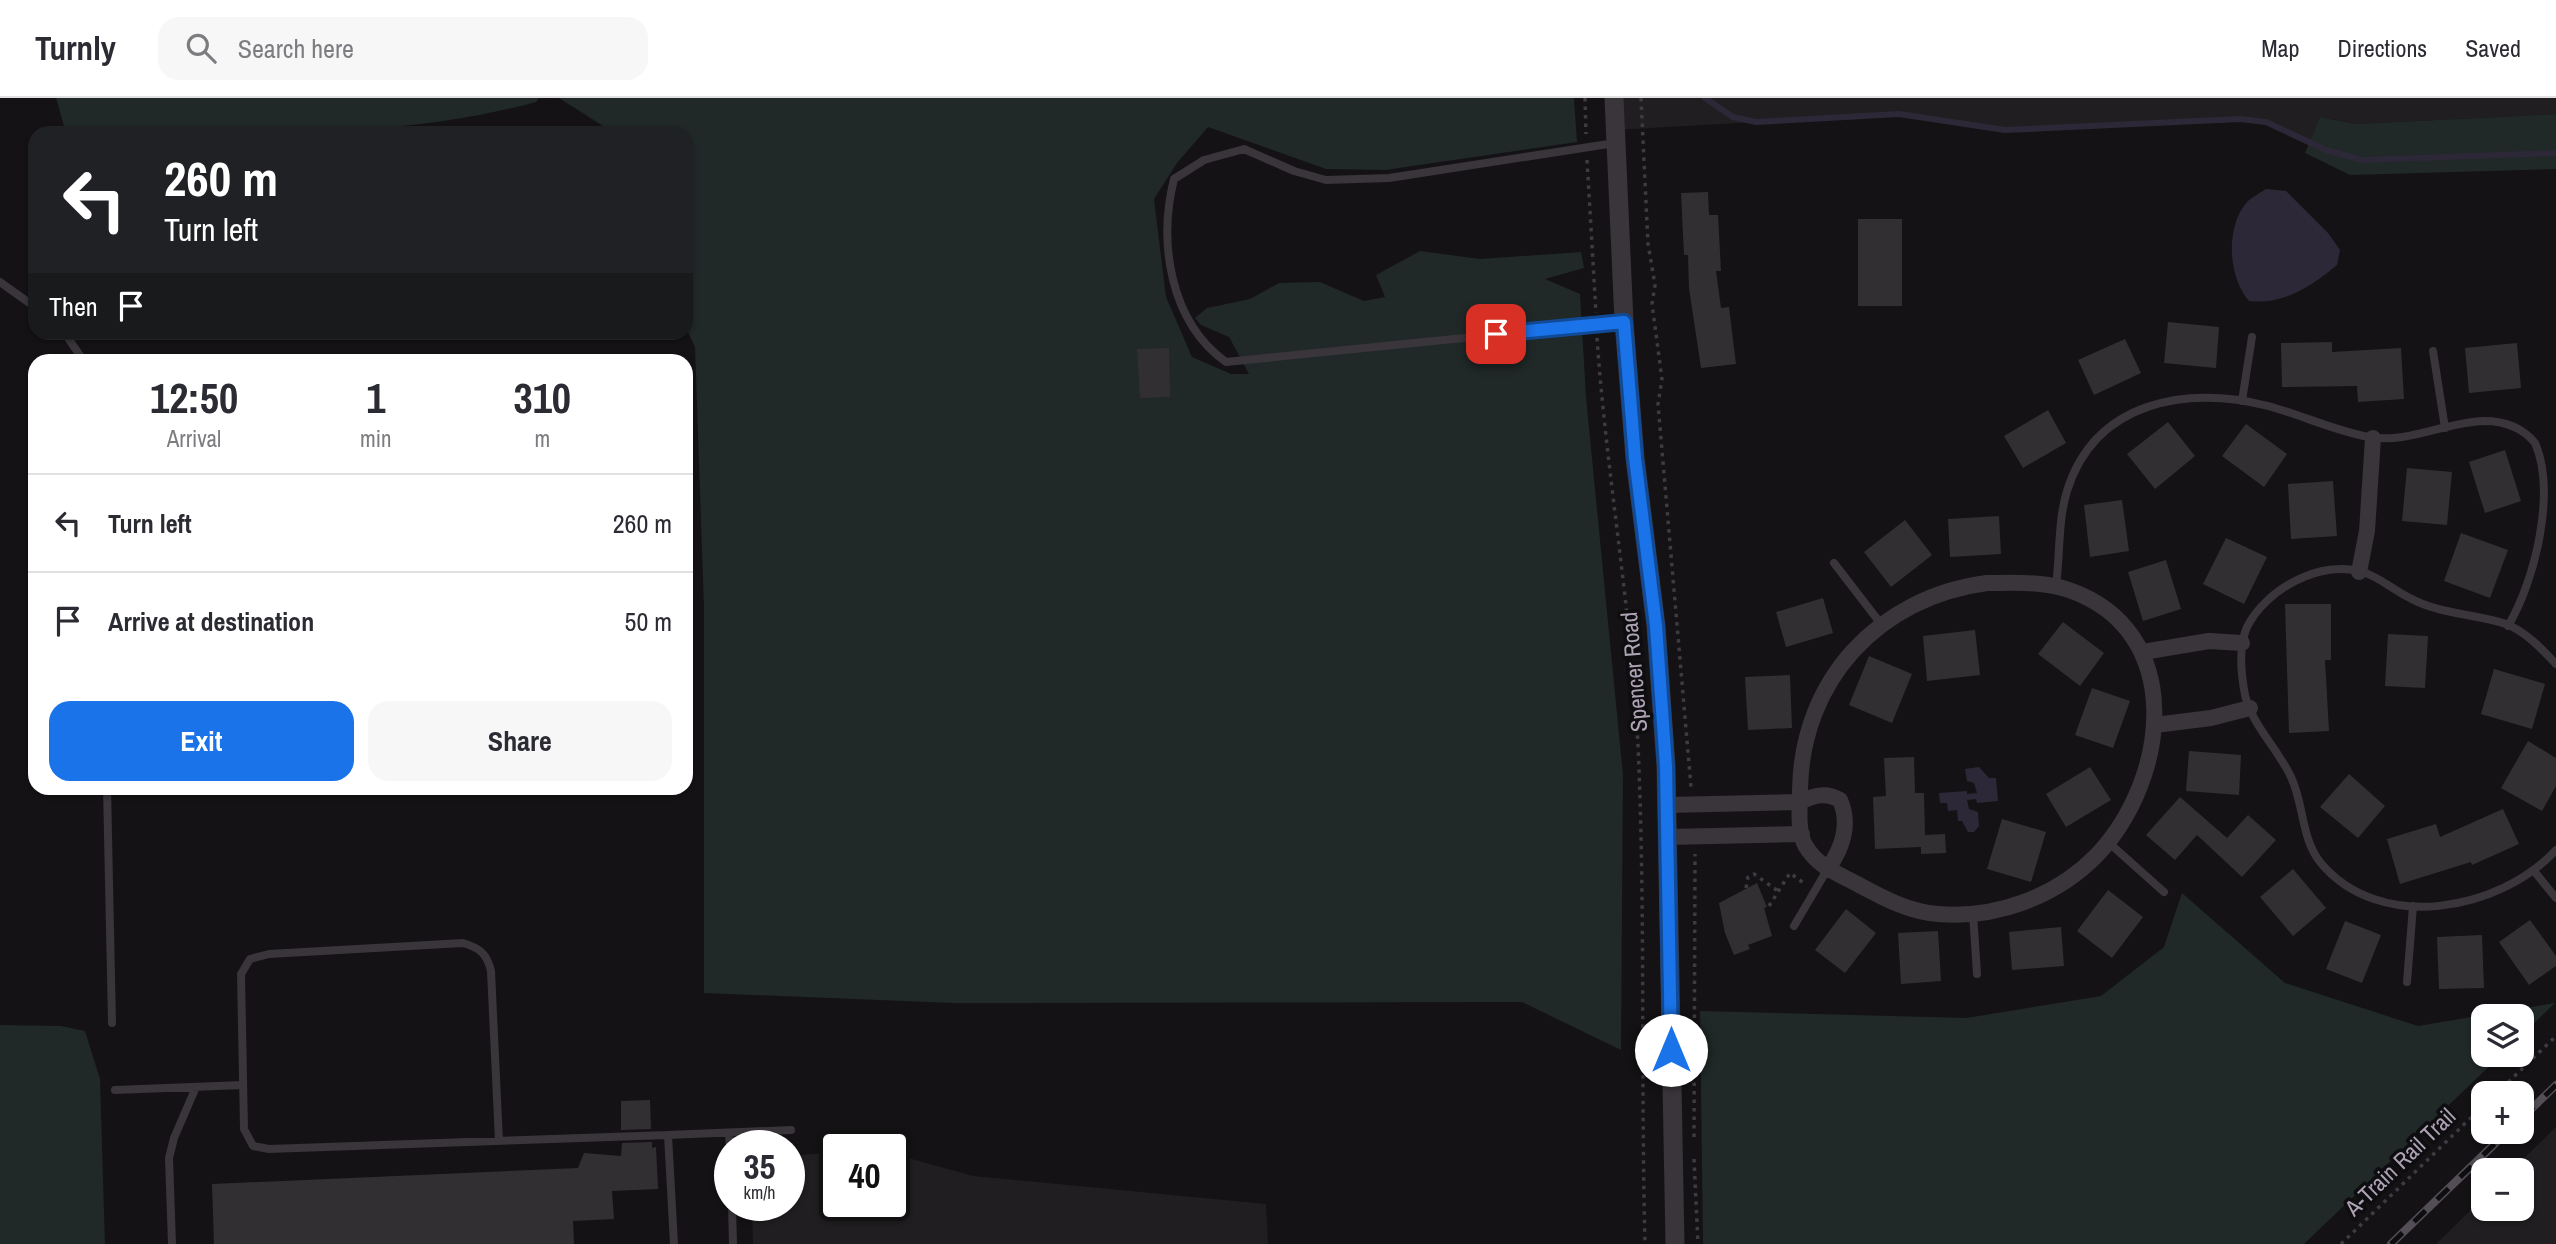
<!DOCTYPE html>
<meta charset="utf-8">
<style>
:root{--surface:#fff;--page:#f7f7f7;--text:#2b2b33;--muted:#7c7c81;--line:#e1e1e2;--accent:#1a73e8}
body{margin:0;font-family:"Archivo Narrow",sans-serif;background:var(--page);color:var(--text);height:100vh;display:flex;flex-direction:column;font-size:26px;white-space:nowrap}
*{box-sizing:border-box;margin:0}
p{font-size:23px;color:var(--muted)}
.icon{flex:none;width:38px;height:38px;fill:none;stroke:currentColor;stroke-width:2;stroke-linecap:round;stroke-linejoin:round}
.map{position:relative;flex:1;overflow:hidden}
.drawer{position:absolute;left:28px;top:256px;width:665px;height:441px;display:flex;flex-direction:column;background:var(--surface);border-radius:21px;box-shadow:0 2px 5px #0004}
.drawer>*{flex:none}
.hud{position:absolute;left:28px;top:28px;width:665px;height:214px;border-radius:21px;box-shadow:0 2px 5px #0004;background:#202124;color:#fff;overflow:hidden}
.buttons{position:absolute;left:2471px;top:906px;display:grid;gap:14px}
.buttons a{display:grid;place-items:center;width:63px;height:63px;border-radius:14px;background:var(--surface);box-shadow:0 2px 5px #0004;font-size:35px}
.speed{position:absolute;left:714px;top:1032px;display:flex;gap:14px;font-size:35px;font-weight:700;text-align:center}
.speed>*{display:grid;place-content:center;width:91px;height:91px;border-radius:50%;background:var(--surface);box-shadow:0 2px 5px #0004;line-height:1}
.speed small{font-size:18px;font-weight:400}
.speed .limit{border:4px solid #111;border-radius:10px;background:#fff;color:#111}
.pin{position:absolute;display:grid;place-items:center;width:60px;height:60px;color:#fff;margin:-30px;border-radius:14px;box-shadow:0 4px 10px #0006}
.me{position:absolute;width:77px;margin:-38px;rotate:0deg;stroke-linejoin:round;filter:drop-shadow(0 0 5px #0008)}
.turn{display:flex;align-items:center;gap:24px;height:147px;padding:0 21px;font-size:32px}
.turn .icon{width:91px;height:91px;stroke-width:2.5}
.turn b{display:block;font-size:49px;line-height:60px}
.then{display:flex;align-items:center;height:66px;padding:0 21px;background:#0003;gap:14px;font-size:26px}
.eta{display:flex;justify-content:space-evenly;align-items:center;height:119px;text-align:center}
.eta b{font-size:42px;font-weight:700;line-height:49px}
.action{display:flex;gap:14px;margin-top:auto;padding:14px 21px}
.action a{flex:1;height:80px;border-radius:21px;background:var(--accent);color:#fff;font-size:28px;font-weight:700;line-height:80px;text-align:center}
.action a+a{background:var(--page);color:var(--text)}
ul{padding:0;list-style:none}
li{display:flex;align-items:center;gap:21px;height:98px;padding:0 21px;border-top:2px solid var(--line)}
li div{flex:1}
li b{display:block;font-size:26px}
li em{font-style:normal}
header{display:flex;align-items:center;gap:42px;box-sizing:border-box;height:98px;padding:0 35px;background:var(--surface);border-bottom:2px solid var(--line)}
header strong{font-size:33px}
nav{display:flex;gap:38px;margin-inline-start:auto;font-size:24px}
.search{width:490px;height:63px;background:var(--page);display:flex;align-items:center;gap:18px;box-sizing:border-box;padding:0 24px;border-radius:21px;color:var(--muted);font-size:26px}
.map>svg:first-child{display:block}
</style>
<header>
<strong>Turnly</strong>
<div class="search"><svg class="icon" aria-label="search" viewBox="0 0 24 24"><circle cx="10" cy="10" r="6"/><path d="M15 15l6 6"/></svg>Search here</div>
<nav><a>Map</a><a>Directions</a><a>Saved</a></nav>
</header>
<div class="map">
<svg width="2556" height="1146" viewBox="0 0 2556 1146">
<rect width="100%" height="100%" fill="#141214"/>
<path fill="#201e21" d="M1614 0H2556V16L2356 26 2320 19 2310 44 2266 24 2240 21 2005 32 1899 16 1614 32Z
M2556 1029V1146H2436L2483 1100V1111H2522V1073H2511Z
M835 1054V1108H894V1056L973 1078 1266 1106 1268 1146H753L752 1108H789V1058Z"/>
<path fill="#202828" d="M56 0H539L536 4C389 44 218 35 66 35Z
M559 0H1574L1577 44 1385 72 1326 71 1208 29 1177 65 1154 101 1166 199 1192 259 1231 276H1249L1229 239 1201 227 1195 220 1207 210 1250 201 1279 185 1320 184 1364 203 1385 199 1376 177 1420 153 1480 161 1581 154 1584 170 1545 181 1580 196 1586 299 1623 677 1621 952 1522 904 953 905 704 895V510L695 249 686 230V35H614Z
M2556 16V71L2350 77 2305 55 2320 19 2356 26Z
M2182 795 2285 885 2418 928 2555 905 2522 937V919H2483V957H2501L2304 1146H1703L1700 913 1966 920 2101 898 2164 849Z
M0 927 61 928 85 933 100 981 105 1146H0Z"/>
<path fill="#2d2837" d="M2266 91 2286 93 2328 135 2340 152 2337 167C2312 188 2283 207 2249 203 2228 179 2225 129 2247 104 2252 99 2260 95 2266 91Z
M1979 669 1989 680H1996L1998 703 1977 705 1976 701 1967 702 1969 711 1978 714 1979 728 1974 734H1968L1962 723H1958L1957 712 1948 713 1947 705H1940L1939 695 1967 693V696L1977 695 1974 685 1967 683 1965 671Z"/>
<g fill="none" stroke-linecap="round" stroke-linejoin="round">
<path stroke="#2d2837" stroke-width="6" d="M1705 0 1733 19 1756 24 1899 16 2005 32 2240 21 2266 24 2326 52 2362 62 2556 55"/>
</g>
<path fill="#322f33" d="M1708 94 1709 117H1718L1721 173H1716L1721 210 1729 209 1736 266 1701 270 1689 190 1688 157H1684L1681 95Z
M1858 121H1902V208H1858Z
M2168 224 2219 229 2216 270 2164 265Z
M2125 241 2141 275 2094 297 2078 262Z
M2332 244V254L2401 250 2404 301 2358 304 2357 288 2282 289 2281 245Z
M2517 245 2521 290 2469 295 2465 250Z
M1169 250 1170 299 1140 300 1137 251Z
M2048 312 2066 345 2023 370 2004 338Z
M2168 324 2195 358 2155 391 2127 356Z
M2246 326 2287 356 2264 389 2222 358Z
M2505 352 2521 403 2485 415 2469 364Z
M2407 370 2452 374 2447 427 2402 423Z
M2333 383 2337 438 2291 441 2288 386Z
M2122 402 2129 453 2090 459 2084 407Z
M1999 418 2001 456 1950 459 1948 421Z
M1905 422 1932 457 1891 489 1864 454Z
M2461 435 2508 452 2490 500 2444 483Z
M2226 440 2267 459 2244 506 2203 486Z
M2166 462 2181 511 2143 523 2128 474Z
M1823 500 1833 535 1786 549 1776 514Z
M2285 506H2331V562H2325L2329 633 2289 635Z
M2063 524 2104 555 2080 588 2038 556Z
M1975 532 1980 577 1927 583 1923 538Z
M2388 536 2428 538 2425 590 2385 588Z
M1869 558 1912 576 1892 625 1849 607Z
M2494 571 2545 586 2532 631 2481 616Z
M1790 577 1792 630 1748 632 1745 579Z
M2092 590 2130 603 2113 650 2075 637Z
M2528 643 2556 660V688L2542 713 2501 690Z
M2189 653 2241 657 2239 697 2186 693Z
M1914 659 1915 695H1924L1925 737 1945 736 1946 755 1921 756V749L1875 751 1873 699 1886 698 1884 660Z
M2090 669 2111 702 2066 729 2046 696Z
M2349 676 2385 708 2358 740 2320 709Z
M2180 699 2227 740 2248 717 2276 742 2242 779 2197 737 2175 762 2146 737Z
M2503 711 2519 746 2472 767 2471 764 2400 786 2387 741 2436 726 2440 739Z
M2002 721 2046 734 2031 784 1987 771Z
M2293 771 2326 810 2293 838 2260 799Z
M1757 785 1767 809 1764 810 1772 838 1748 847 1750 851 1734 857 1725 835 1719 805Z
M2108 792 2143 819 2112 860 2077 833Z
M1846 811 1876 835 1845 875 1815 852Z
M2530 822 2556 858V868L2529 887 2499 844Z
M2345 823 2381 837 2362 885 2326 871Z
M2061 829 2064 868 2012 872 2009 834Z
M1938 833 1941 883 1901 886 1898 835Z
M2482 837 2484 890 2439 891 2437 839Z
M650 1002 651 1031 621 1032V1003Z
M652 1044V1050L656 1049 658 1091 612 1093 614 1121 573 1123 574 1146H214L212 1086 578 1070 584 1055 621 1058 622 1045Z"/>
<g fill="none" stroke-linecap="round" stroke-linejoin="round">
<path stroke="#3f3b42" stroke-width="3.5" stroke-dasharray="3.5 5" stroke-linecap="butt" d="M1585 0 1586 36
M1641 0 1648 146 1655 187 1652 206 1662 281 1658 306 1691 689
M1587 62 1596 215
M1597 240C1607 384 1634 526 1639 671 1645 829 1641 988 1645 1146
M1746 790 1748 779 1754 776 1778 793
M1769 808 1790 775 1805 786
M2496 996 2556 938
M1694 1039 1695 756
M1694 1061 1698 1146
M2341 1146 2483 1008"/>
<path stroke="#39353b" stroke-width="8" d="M1615 45 1389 80 1326 82 1294 73 1244 51 1204 62 1174 81C1158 145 1170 224 1226 264L1624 224
M0 184 35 209
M64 234 83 262
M2433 253 2445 330
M2242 303 2252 239
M1834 465 1881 526
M2056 488C2060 457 2058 422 2067 393 2095 303 2187 287 2268 308 2302 317 2335 333 2369 339 2408 346 2445 324 2484 323 2505 323 2522 329 2535 345 2556 393 2536 481 2508 528
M2556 566C2543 552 2525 533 2506 526 2477 516 2438 516 2410 500 2395 493 2379 479 2363 474 2321 461 2266 491 2247 529 2238 549 2241 576 2245 597 2252 627 2278 651 2291 679 2304 706 2301 740 2320 764 2379 836 2500 813 2556 752
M107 690 112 925
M2108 744 2164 794
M2534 773 2556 800
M1973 815 1977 876
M1794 828 1827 772
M2407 884 2413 808
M115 992 243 987
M729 1035 730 1054
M668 1037 791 1032
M499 1043 491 873C487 856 480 850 463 845L269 856 250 861 241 876 244 1031 253 1048 269 1051C402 1046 535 1041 668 1037L674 1146
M732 1108 733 1146
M172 1146 169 1060 174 1040 196 989"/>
<path stroke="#39353b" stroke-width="16" d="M2359 474 2367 433 2373 340
M1987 485C2014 485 2044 483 2069 492 2187 533 2169 681 2097 757 2056 799 1996 821 1938 816 1910 814 1885 801 1861 788 1840 776 1818 770 1805 747 1797 732 1800 709 1800 693 1801 582 1879 499 1987 485Z
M2143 554 2209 543 2242 545
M2155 627 2211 620 2250 610
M1667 707 1800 704C1815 697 1826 694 1840 702 1851 727 1842 751 1827 772
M1668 739 1802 736"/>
<path stroke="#39353b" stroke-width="19" d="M1614 0 1624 224 1635 360 1656 528 1666 668 1675 1146"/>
<defs>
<path id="rail" d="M2522 1020 2556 987
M2391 1146 2507 1034"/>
</defs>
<use href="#rail" stroke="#534d56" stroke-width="8"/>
<use href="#rail" stroke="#0e0d0f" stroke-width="5" stroke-dasharray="16" stroke-linecap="butt"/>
</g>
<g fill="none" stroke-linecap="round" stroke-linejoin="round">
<defs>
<path id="route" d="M1496 236 1624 224 1635 360 1656 528 1666 668 1671 952"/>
</defs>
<use href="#route" stroke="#114b97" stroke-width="18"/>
<use href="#route" stroke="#1a73e8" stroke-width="12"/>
</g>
<g text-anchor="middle" stroke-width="7" stroke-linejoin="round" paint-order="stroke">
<g font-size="23" fill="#aea3b5" stroke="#0e0d0f">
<text transform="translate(1634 574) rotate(-95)" y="8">Spencer Road</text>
<text transform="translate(2400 1064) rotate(-44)" y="8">A-Train Rail Trail</text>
</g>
</g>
</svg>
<div class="buttons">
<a><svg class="icon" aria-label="layers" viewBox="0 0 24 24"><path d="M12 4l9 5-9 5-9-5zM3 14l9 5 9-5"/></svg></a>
<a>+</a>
<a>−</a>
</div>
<div class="speed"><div>35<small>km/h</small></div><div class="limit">40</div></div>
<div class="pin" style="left:1496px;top:236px;background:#d93025"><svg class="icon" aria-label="arrive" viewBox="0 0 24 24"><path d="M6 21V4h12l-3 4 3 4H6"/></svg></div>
<svg class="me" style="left:1671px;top:952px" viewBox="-20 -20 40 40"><circle r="19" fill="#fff"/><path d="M0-13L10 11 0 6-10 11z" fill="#1a73e8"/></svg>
<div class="hud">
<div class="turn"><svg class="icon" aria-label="left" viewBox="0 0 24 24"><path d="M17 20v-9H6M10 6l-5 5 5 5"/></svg><div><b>260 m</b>Turn left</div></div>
<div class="then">Then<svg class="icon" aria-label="arrive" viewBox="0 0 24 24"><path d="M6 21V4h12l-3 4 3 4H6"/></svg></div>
</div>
<section class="drawer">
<div class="eta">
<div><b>12:50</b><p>Arrival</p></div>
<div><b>1</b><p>min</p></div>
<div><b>310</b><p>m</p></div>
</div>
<ul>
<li><svg class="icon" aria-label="left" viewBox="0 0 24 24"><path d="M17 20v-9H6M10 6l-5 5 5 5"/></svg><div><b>Turn left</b></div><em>260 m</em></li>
<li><svg class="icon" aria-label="arrive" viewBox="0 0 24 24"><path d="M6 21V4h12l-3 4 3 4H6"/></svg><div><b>Arrive at destination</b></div><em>50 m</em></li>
</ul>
<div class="action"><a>Exit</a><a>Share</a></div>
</section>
</div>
